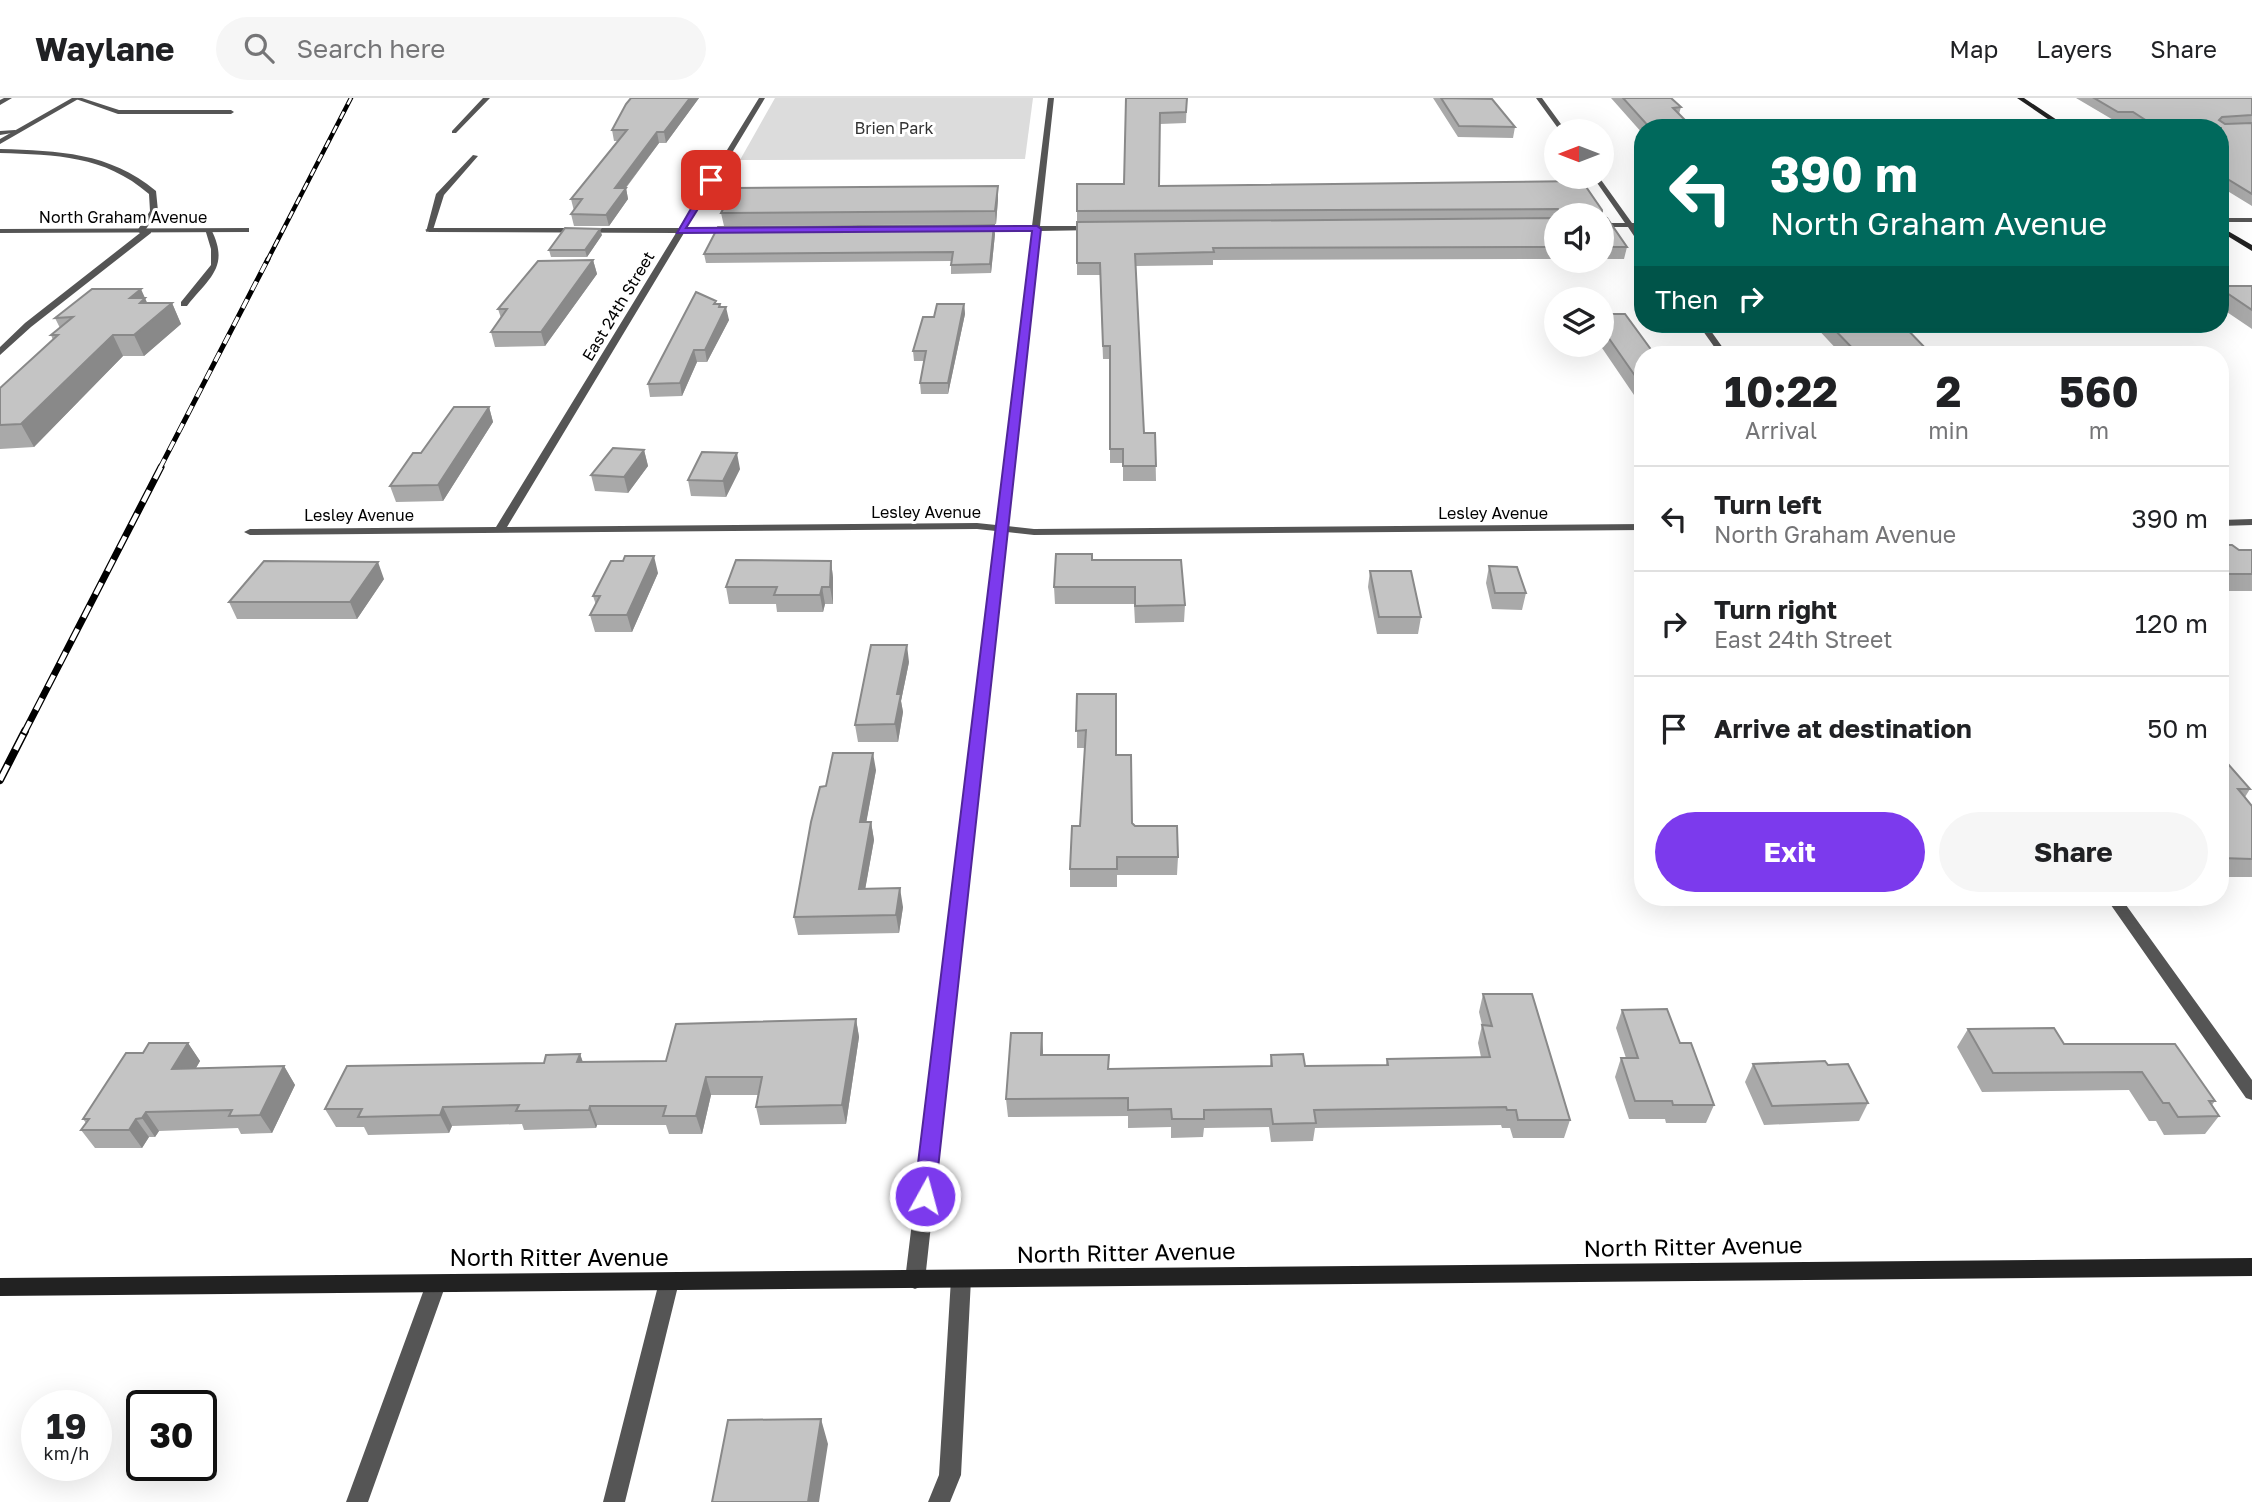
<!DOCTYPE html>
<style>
:root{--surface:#fff;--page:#f6f6f6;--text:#202124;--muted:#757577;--line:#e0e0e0;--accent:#7c3aed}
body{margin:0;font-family:"Golos Text",sans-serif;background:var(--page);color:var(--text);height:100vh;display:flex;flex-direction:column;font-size:26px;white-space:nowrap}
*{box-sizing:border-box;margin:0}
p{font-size:23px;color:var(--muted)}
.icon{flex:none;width:38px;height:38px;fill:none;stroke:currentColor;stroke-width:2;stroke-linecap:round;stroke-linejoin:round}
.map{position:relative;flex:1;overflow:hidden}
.panel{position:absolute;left:1634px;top:248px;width:595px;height:560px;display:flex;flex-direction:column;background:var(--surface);border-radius:28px;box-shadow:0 7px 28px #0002}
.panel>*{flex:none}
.guide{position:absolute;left:1634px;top:21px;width:595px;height:214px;border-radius:28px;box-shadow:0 7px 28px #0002;background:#00695c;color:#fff;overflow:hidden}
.needle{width:46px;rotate:270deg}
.tools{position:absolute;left:1544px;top:21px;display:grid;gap:14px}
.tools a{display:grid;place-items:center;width:70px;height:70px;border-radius:50%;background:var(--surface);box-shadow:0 7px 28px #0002;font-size:35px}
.speed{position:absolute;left:21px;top:1292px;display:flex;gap:14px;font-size:35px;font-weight:700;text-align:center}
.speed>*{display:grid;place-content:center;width:91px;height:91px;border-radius:50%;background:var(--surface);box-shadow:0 7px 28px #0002;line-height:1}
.speed small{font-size:18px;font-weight:400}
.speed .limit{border:4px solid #111;border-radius:10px;background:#fff;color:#111}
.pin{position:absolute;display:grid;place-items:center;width:60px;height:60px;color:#fff;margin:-30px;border-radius:14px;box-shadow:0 4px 10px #0006}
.me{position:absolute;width:77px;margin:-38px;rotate:7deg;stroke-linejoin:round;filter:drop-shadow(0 0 5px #0008)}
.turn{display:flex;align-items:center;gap:24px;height:147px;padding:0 21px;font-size:32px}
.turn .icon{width:91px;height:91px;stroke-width:2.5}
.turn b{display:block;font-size:49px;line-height:60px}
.then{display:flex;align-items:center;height:66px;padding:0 21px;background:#0003;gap:14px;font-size:26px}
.eta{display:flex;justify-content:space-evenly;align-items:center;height:119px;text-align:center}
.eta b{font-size:42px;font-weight:700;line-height:49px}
.action{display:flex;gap:14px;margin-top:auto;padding:14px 21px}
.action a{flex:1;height:80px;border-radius:42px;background:var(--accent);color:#fff;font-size:28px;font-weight:700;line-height:80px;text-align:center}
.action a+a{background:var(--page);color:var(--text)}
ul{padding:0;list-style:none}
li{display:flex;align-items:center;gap:21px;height:105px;padding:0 21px;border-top:2px solid var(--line)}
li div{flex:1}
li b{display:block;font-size:26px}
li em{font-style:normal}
header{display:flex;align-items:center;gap:42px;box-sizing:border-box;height:98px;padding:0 35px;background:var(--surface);border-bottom:2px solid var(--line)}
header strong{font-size:33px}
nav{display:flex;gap:38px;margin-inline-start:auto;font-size:24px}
.search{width:490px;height:63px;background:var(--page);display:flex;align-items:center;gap:18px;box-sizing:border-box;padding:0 24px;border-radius:38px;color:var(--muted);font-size:26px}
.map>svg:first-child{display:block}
</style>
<header>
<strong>Waylane</strong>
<div class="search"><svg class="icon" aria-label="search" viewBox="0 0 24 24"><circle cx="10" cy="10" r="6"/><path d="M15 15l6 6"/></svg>Search here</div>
<nav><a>Map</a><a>Layers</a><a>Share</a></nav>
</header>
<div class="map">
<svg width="2252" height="1404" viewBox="0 0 2252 1404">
<rect width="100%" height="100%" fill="#fff"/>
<path fill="#dcdcdc" d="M775 0H1033L1025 61 740 62Z"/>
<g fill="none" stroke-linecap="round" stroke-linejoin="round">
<path fill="#555" fill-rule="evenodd" d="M4 0H12L0 7V2Z
M73 0H82L119 12H231L234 14 231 16H118Z
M483 0H490L456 35H452V33Z
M0 33 15 32 18 34 0 37Z
M0 51C59 53 109 54 156 93L158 113 146 131H151V135L31 229 0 257V249L25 225 140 135 137 133 150 113 149 96C104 57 56 57 0 55Z
M473 57 478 58 444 97 433 132 426 134 436 96Z
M205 131H211C230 169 210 179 187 208H181V204L211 167V151Z
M961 1172 968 1175 971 1181 961 1377 950 1404H928L939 1377 951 1181 954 1175Z
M669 1175 676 1178 679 1184 625 1404H603L659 1184 662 1178Z
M436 1177 443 1180 446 1186 368 1404H346L426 1186 429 1180Z"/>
<path fill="#555" fill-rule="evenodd" d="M72 0H80L0 46V41Z
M759 0H765L686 131H732L736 133 732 135H684L507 429 977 425 996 427 1032 133H976L972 131 976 129 1032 128 1048 0H1054L1040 128H1096L1100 130 1096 132 1040 133 1007 428 1034 431 1643 426V432L1034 437 1007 434 925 1182 922 1188 915 1191 908 1188 905 1182 996 433 977 431 250 437 244 434 250 431 496 429 676 135 429 134 425 132 429 130H679Z
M1536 0H1542L1566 33H1560Z
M1593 79H1599L1632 125H1643V129H1636L1643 140V147H1640L1628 129H1601V125H1625Z
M2221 120H2252V124H2221Z
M249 130V134H246L0 135V131Z
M1698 226H1706L1728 257H1720Z
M2252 421V427L2221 428V422Z
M2106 800H2121L2252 982V1002L2246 1000Z"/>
<path fill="#222" fill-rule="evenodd" d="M2017 0H2024L2069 30H2061Z
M2221 129 2252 147V153L2221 134Z
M2252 1160V1178L0 1198V1180Z"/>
<defs>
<path id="rail-far3" d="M267 163 351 0"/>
<path id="rail-far2" d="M160 370 268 161"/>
<path id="rail-far1" d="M24 635 161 369"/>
<path id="rail" d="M0 682 25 633"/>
</defs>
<use href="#rail-far3" stroke="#000" stroke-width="4.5"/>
<use href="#rail-far2" stroke="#000" stroke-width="5"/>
<use href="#rail-far1" stroke="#000" stroke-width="7"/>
<use href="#rail" stroke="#000" stroke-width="8"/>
<use href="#rail-far3" stroke="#fff" stroke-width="2.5" stroke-dasharray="8" stroke-linecap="butt"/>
<use href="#rail-far2" stroke="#fff" stroke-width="3.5" stroke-dasharray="10" stroke-linecap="butt"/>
<use href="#rail-far1" stroke="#fff" stroke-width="4.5" stroke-dasharray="13" stroke-linecap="butt"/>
<use href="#rail" stroke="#fff" stroke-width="5" stroke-dasharray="17" stroke-linecap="butt"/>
</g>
<path fill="#a9a9a9" d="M631 0H699L666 45H659L626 90 628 101 609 128H574L571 116 574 113 571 101 618 43H614L612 32Z
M1126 0H1187L1186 25 1160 26 1159 88 1582 83 1602 112V119L1607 120 1627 149 1624 161H1601V117H1556V161L1213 162V167L1136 168 1144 335H1155L1156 383H1123V365H1110V261H1103L1100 177H1077V86H1124Z
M1433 0H1476L1515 29 1513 40 1458 39Z
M1611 0H1671L1681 9 1679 16 1693 30H1643V36Z
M2076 0H2252V108L2221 89V30H2140L2129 23H2115Z
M1641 80H1643V97L1639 91Z
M998 88V101L996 126 724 128 721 115Z
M995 136 991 175 951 176V163L706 165 704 156Z
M602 137 587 159H551L549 152Z
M593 162 597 176 545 248 495 249 491 234 501 220 498 211Z
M2221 188H2252V231L2221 210Z
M147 205H172L181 226 144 258H123L34 349 0 351V290L53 242 51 237 60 230 55 220Z
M716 206 721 209 729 222 707 264H697L682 298 650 299 648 286Z
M964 206 965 216 948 296H921L920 285 924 263H914L913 253 934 219Z
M1601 216 1643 257V297H1634L1600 247H1601Z
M1813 226H1902L1932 257H1842Z
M489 309 493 324 443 403 396 404 390 388 421 355Z
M644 352 648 368 628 395 595 393 591 377Z
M740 371 726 399 691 398 688 382Z
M2221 447 2239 452H2252V493H2221Z
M1092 462 1185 507 1184 524 1135 525 1134 506H1055L1054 489Z
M623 463 658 475 632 534H595L590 517 596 507 593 498Z
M831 463 833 480V506H825L823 514H777L776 506H729L726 489Z
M1489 468 1526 495 1522 512 1492 511 1486 485Z
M1370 473 1421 519 1418 536H1377L1368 489Z
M384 481 357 521H237L229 504Z
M909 564 901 603 903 614 898 644H858L855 627Z
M1077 596 1116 657 1132 725 1178 759 1177 777H1117V789H1070V771L1080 728 1085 650H1077Z
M2221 658 2250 691 2245 699 2252 708V779H2221Z
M876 672 866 724H871L874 742 865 791 903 809 899 835 798 837 794 819 826 688Z
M1483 896 1570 1022 1564 1040H1513L1510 1030H1502L1501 1027 1315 1030 1313 1043 1271 1044 1269 1029 1204 1030 1203 1039 1171 1040V1029L1128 1030V1018L1008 1019 1006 1001 1043 953V957L1109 971 1270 968 1271 957 1305 968 1386 967 1387 961 1481 959 1478 945 1482 927 1479 914Z
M1622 912 1680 945 1714 1007 1706 1025H1666L1665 1021H1629L1615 979 1621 960H1626L1616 930Z
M856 921 859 939 846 1026 760 1027 756 1009 758 997H711L702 1036H669L666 1027H597L596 1030 524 1032 522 1026 452 1028 449 1035 368 1037 364 1029H336L325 1011 544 965 580 956 583 964 666 963Z
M1968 931 2064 946H2175L2215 1003 2212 1007 2219 1018 2205 1036 2164 1037 2156 1023H2149L2129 992 1982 994 1957 949Z
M188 945 200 963 196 970 284 968 295 987 272 1035 241 1036 238 1030 159 1033 155 1039H149L142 1050H95L81 1032 86 1025 83 1021 143 955Z
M1753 966 1828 967 1868 1005 1859 1023 1764 1027 1745 984Z"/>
<path fill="#898989" d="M690 0H699L666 45 664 34Z
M657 34 659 45 617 101 615 90Z
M998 88V101L996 126 995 113Z
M626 90 628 101 609 128 606 117Z
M994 127 995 136 991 175 990 166Z
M600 131 602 137 587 159 585 152Z
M593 162 597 176 545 248 541 234Z
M141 191 154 220 172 205 181 226 144 258 134 237 130 200Z
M720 206 722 217 726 209 729 222 707 264 705 252Z
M964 206 965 216 948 296V285Z
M113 237 123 258 34 349 21 326Z
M694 252 697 264 682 298 680 285Z
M489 309 493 324 443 403 438 387Z
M644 352 648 368 628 395 624 379Z
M737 355 740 371 726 399 723 383Z
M654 458 658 475 632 534 627 517Z
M831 463 833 480V506L830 489Z
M378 464 384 481 357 521 350 504Z
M822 489 825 506 823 514 820 497Z
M907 547 909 564 901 603 903 614 898 644 895 626 897 596Z
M873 655 876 672 863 742 860 724Z
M871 724 874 742 862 809 859 791Z
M900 790 903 809 899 835 896 817Z
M856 921 859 939 846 1026 842 1007Z
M1042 935 1043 953 1042 976 1041 957Z
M188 945 200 963 185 989 172 971Z
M580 956 586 974 577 964Z
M284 968 295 987 272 1035 260 1017Z
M706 979 711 997 702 1036 696 1018Z
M590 1008 597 1027 596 1030 589 1012Z
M443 1009 452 1028 449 1035 440 1017Z
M146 1014 159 1033 155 1039 142 1020Z
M136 1021 149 1039 142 1050 129 1032Z
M821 1321 828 1346 819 1404H808Z"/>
<path fill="#c4c4c4" stroke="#898989" stroke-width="2" d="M631 0H690L664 34H657L615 90H626L606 117 571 116 582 101H571L627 32H612L626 6Z
M1126 0H1187L1186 14 1160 15 1159 88 1582 83 1602 112V119L1607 120 1627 149H1601V117H1561L1558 111 1077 113V86H1124Z
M1441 0 1492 1 1515 29 1459 28Z
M1623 0H1671L1681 9 1673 10 1693 30H1650Z
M2094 0H2252V17L2222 19 2219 22 2225 26 2252 25V96L2221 77V69H2223L2221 67V30H2158L2133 14H2118Z
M998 88 995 113 721 115 734 90Z
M1556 120V149L1213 150 1214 154 1135 156 1144 335H1155L1156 368H1123V351H1110V248H1103L1100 165H1077V124Z
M994 127 990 166 951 167 953 154 704 156 718 129Z
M565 130 600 131 585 152H549Z
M593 162 541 234H491L507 211H498L538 163Z
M2221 188H2252V212L2221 191Z
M92 191H141L130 200H145L140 205H172L134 237H113L21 326 0 327V290L58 237H51L73 219 55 220Z
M696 194 716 203 714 206H720L719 209H726L705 252H694L680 285 648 286Z
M937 206H964L948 285H920L926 253H913L923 219H934Z
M1601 216H1625L1655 257H1643V281L1638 282 1601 229Z
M1829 226H1902L1932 257H1859Z
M454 309H489L438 387 390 388 413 355H421Z
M613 350 644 352 624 379 591 377Z
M702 354 737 355 723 383 688 382Z
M2221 447H2232L2239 452H2252V476H2221Z
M1056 456H1092V462H1181L1185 507 1135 508V489H1054Z
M625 458H654L627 517H590L600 498H593L611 463H623Z
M736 462 831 463 830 489H822L820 497H774L777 489H726Z
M264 463 378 464 350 504H229Z
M1489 468 1517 469 1526 495H1495Z
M1370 473H1411L1421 519H1379Z
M871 547H907L897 596H901L895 626 855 627Z
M1077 596H1116V657H1131L1132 725 1135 728H1177L1178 759H1117V771H1070L1072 728H1080L1086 632 1076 633Z
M833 655H873L860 724H871L859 791 900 790 896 817 794 819 811 724 820 689 826 688Z
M2221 658 2250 691H2238L2252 708V761L2221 760Z
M1483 896H1532L1570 1022H1518L1516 1012H1507L1506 1009 1314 1012 1316 1025 1273 1026 1271 1011 1204 1012V1021H1172L1171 1011 1128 1012V1000L1006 1001 1011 935H1042L1041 957H1109L1108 971 1272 968 1271 957 1303 956 1305 968 1388 967 1387 961 1490 959 1482 927 1492 928Z
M1667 911 1680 945H1691L1714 1007H1673L1672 1003H1635L1621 960H1638L1622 912Z
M856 921 842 1007 756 1009 762 979H706L696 1018H663L666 1008H590L589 1012 516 1013 519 1007 443 1009 440 1017 358 1019 362 1011H325L347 968 544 965 546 957 580 956 577 964 666 963 676 926Z
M2054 930 2064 946H2175L2215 1003H2209L2219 1018 2178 1019 2169 1005H2163L2142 974 1993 975 1968 931Z
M149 945H188L172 971 284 968 260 1017 229 1018 232 1012 146 1014 142 1020 136 1021 129 1032H81L89 1021H83L126 955H143Z
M1825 963 1828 967 1848 966 1868 1005 1772 1008 1753 966Z
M821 1321 808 1404H712L728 1322Z"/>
<path fill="#7c3aed" stroke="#51269a" stroke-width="2" d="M708 81 716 82 686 130 1037 128 1041 131 935 1098 932 1105 925 1107 917 1105 914 1098 1032 133 677 135Z"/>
<g text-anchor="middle" stroke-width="6" stroke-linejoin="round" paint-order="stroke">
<g font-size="16" fill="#333" stroke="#fff">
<text x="894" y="36">Brien Park</text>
</g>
<g font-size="16" fill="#000" stroke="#fff">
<text x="123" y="125">North Graham Avenue</text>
<text transform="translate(618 208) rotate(-59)" y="6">East 24th Street</text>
<text x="926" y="420">Lesley Avenue</text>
<text x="1493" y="421">Lesley Avenue</text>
<text x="359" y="423">Lesley Avenue</text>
</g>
<g font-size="23" fill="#000" stroke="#fff">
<text transform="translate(1693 1149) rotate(-1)" y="8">North Ritter Avenue</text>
<text transform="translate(1126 1155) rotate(-1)" y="8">North Ritter Avenue</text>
<text x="559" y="1168">North Ritter Avenue</text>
</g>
</g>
</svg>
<div class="tools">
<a><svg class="needle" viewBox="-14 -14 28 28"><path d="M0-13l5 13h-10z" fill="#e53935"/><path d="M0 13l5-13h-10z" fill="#757577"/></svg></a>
<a><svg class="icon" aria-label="sound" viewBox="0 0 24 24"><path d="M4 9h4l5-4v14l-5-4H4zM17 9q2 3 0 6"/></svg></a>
<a><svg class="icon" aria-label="layers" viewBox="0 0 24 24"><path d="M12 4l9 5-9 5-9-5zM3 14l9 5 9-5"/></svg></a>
</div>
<div class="speed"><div>19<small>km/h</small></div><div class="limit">30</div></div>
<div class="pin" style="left:711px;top:82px;background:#d93025"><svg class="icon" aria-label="arrive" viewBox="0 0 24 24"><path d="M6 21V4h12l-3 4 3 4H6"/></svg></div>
<svg class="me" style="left:925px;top:1098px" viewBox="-20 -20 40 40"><circle r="17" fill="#7c3aed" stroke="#fff" stroke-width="3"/><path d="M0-11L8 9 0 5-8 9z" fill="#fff"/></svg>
<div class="guide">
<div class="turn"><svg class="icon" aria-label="left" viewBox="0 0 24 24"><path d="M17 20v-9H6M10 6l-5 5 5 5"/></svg><div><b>390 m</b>North Graham Avenue</div></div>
<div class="then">Then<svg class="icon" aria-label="right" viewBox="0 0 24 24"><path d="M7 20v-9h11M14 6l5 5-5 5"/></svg></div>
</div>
<section class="panel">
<div class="eta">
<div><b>10:22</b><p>Arrival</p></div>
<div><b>2</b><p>min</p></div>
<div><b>560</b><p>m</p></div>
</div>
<ul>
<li><svg class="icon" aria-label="left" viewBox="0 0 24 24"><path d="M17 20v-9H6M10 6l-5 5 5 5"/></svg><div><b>Turn left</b><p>North Graham Avenue</p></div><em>390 m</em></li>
<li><svg class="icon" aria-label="right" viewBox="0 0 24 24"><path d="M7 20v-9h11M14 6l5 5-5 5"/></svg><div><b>Turn right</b><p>East 24th Street</p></div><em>120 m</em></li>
<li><svg class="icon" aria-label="arrive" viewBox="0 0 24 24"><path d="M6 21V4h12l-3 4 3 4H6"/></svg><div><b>Arrive at destination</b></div><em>50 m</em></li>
</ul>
<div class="action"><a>Exit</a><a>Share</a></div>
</section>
</div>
